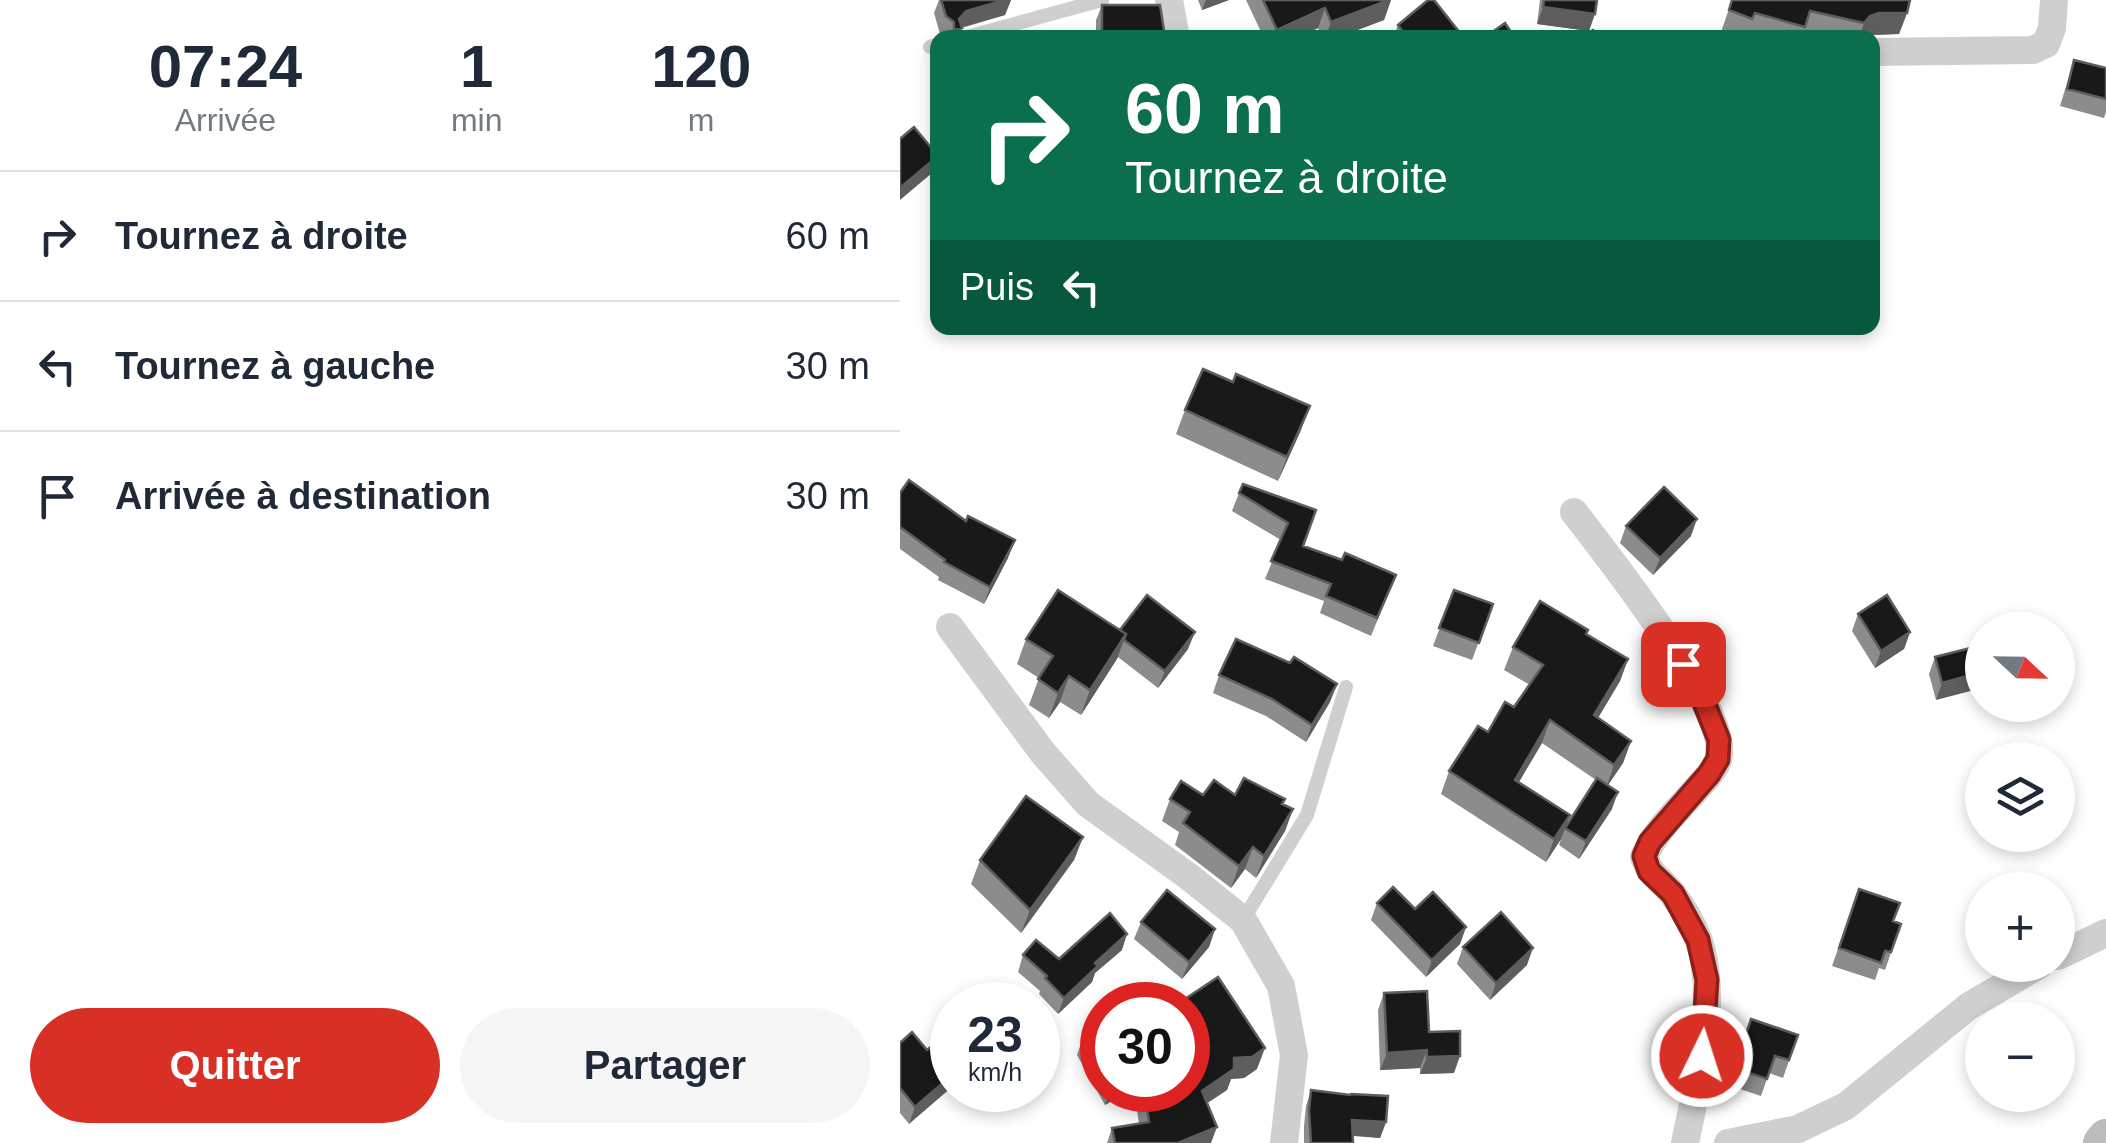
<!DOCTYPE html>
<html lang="fr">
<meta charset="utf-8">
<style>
:root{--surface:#fff;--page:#f6f6f7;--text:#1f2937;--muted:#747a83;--line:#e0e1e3;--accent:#d93025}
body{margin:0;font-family:Arial,sans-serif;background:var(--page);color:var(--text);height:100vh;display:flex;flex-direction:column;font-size:38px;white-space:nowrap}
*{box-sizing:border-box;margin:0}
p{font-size:32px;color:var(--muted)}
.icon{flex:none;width:55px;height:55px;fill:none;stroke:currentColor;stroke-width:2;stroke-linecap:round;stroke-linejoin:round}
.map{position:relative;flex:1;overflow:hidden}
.drawer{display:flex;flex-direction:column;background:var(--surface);width:900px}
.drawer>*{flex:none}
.hud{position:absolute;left:30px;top:30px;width:950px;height:305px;border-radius:20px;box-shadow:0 5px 15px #0003;background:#0b6e4f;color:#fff;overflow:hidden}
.needle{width:65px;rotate:112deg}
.fabs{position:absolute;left:1065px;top:612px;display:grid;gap:20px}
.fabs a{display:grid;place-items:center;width:110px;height:110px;border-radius:50%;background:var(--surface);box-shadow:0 5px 15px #0003;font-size:50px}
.speed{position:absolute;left:30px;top:982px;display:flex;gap:20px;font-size:50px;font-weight:700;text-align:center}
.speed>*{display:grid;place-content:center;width:130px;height:130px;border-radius:50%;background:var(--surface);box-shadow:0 5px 15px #0003;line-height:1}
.speed small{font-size:25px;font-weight:400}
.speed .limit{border:15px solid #d22;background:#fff;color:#111}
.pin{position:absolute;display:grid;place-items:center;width:85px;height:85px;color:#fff;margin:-42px;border-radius:20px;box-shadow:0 5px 15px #0006}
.me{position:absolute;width:110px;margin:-55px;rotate:4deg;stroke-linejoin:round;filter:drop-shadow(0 0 8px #0008)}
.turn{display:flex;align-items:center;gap:35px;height:210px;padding:0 30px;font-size:45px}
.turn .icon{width:130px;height:130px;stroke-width:2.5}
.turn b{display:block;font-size:70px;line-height:85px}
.then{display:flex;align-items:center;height:95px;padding:0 30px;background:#0003;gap:20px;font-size:38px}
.eta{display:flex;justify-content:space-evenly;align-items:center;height:170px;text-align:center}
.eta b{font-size:60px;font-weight:700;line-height:70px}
.cta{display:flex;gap:20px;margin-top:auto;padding:20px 30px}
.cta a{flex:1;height:115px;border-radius:60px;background:var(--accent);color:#fff;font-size:40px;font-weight:700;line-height:115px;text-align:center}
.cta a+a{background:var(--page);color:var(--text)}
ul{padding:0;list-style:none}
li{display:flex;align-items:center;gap:30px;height:130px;padding:0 30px;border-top:2px solid var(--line)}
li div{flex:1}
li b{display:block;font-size:38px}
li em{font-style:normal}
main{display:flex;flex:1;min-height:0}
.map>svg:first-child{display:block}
</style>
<main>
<section class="drawer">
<div class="eta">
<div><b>07:24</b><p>Arrivée</p></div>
<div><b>1</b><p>min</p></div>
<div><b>120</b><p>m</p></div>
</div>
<ul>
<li><svg class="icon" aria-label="right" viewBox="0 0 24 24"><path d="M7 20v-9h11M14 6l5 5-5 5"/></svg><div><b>Tournez à droite</b></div><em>60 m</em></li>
<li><svg class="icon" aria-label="left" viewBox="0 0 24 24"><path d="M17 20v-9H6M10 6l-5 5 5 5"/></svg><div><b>Tournez à gauche</b></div><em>30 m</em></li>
<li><svg class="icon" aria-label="arrive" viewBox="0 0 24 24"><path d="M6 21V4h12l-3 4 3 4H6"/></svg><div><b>Arrivée à destination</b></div><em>30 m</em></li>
</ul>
<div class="cta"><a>Quitter</a><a>Partager</a></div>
</section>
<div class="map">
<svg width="1206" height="1143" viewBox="0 0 1206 1143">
<rect width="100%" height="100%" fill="#fff"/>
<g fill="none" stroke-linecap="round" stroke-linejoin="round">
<path stroke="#cfcfcf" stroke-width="14" d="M63 38 202 0
M30 47 38 44
M343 920 407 815 446 687"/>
<path stroke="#cfcfcf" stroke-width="28" d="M269 0 276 38
M972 52 1133 50 1146 44 1152 28 1154 0
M674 512C706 554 833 712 818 760 815 769 807 778 800 785 781 807 756 829 744 857 752 878 759 877 772 893 782 906 793 926 799 941 819 1000 797 1084 785 1143
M50 627 143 753 188 804 288 876 343 920 381 986 394 1055 384 1143
M1158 956 1206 933
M828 1143 898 1129 946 1106 1069 1006 1139 965"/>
<path stroke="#bcbcbc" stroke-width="38" d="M1202 1143 1206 1138"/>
</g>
<path fill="#8c8c8c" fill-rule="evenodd" d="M39 0H111L105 15 62 28 58 38H45L40 34 34 13Z
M298 0H329L302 10Z
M346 0H491L484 20 436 38H421L418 28 398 38H364Z
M640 0H697L689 31 637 24Z
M832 0 1007 13 999 34 971 35 962 38H925L903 33 901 38H859L847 34 846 38H837L821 32Z
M202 5H260L265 38H196V20Z
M498 25 564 38H493Z
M1174 60 1206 68V112L1204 118 1160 106Z
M285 410 401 430 378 481 276 434Z
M0 493 108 558 84 604 38 580 39 577 0 549Z
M339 493 416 510 403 546 442 560 496 575 471 636 420 613 424 601 365 579 381 540 332 511Z
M726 526 791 536 753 575 720 543Z
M554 590 593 604 572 660 533 646Z
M958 614 1010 632 1004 649 975 668 952 631Z
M220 630 288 649 258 688 218 657 181 715 160 702 149 718 129 705 139 678 117 664 126 639Z
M688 630 687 634 728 659 720 681 698 718 731 741 723 763 708 785 712 809 679 859 659 845 661 839 646 862 541 794 549 771 614 707 630 685 604 670 613 647ZM642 743 696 780 666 827 670 815 619 782Z
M1082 645 1036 700 1029 674 1035 657Z
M319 675 437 684 430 702 406 742 366 716 313 693Z
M303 795H335L383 804 393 809 385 831 356 878 345 869 331 888 275 845 279 832 262 821 270 799Z
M183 837 174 860 121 933 71 884 80 860Z
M959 889 993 921 1001 924 985 970 979 968 975 980 932 966Z
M477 903 515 909 566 927 560 944 526 977 471 920Z
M241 922 315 929 309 947 282 979 234 939Z
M563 947 627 965 590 1000 557 964Z
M222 950 195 973 192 982 158 1014 139 994 140 991 118 972 123 955 159 959Z
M484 993 529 1032 554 1073 520 1074V1068L480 1070 478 1010Z
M851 1019 898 1035 883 1078 869 1073 861 1096 828 1085Z
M202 1024V1090H230L205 1105 177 1055 184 1034Z
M0 1043 27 1050 52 1060 9 1124 0 1113Z
M357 1069 344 1078 331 1079 327 1090 307 1103 311 1143H207L212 1128 239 1124 234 1090H288Z
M411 1090 486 1122 480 1138 453 1136V1143H404V1126L406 1106Z"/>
<path fill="#5e5e5e" d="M105 0H111L105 15 59 28H62L58 38H51L59 19 66 11Z
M306 0H329L302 10Z
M489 0H491L484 20 436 38H425L431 22Z
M643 7 695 14 689 31 637 24Z
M425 8 418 28 398 38H375L377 30Z
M979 13H1007L999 34 971 35 959 38 964 23 970 16Z
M38 156 32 173 0 200V188Z
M410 406 401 430 378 481 387 457Z
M797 519 791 536 753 575 760 558Z
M115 540 108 558 84 604 90 587Z
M295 632 288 649 258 688 265 671Z
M1010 632 1004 649 975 668 981 651Z
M226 634 217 659 181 715 190 690Z
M728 659 720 681 686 738 694 715Z
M1082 672V688L1036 700 1042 683Z
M169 676 160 702 149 718 158 693Z
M437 684 430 702 406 742 412 725Z
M650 720 642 743 607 802 615 780Z
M731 741 723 763 706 788 714 765Z
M718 792 712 809 679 859 686 841Z
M393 809 385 831 356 878 364 856Z
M670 815 661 839 646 862 654 839Z
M183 837 174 860 121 933 130 910Z
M353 847 345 869 331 888 339 866Z
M566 927 560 944 526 977 532 960Z
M315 929 309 947 282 979 289 962Z
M227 934 222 950 195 973 192 982 158 1014 164 998 195 963Z
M633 948 627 965 590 1000 596 983Z
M365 1048 357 1069 344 1078 331 1079 327 1090 294 1112 302 1091 334 1058Z
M527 1050 520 1068 480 1070 487 1053Z
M560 1056 554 1073 520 1074 527 1057Z
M52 1075V1087L9 1124 15 1107Z
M211 1090H230L205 1105Z
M452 1120 486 1122 480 1138 447 1135Z
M317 1127 311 1143H278Z"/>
<path fill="#191919" stroke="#5e5e5e" stroke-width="2.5" d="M41 0H105L66 11 59 19 62 28 54 30V22L46 16Z
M363 0H489L431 22 425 8 377 30Z
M528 0H534L564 38H508L498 25Z
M644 0H697L695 14 643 7Z
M832 0H1010L1007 13H979L970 16 964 23 910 11 905 27 855 13 852 19 829 10Z
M202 5H260L265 37 202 38Z
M605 23 615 38H584Z
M693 30 701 38H681Z
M1174 60 1206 68V99L1167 89Z
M14 127 38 156 0 188V139Z
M303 369 333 382 336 374 410 406 387 457 285 410Z
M9 480 66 521 68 516 115 540 90 587 44 562 45 560 0 527V493Z
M343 484 416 510 403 546 442 560 445 553 496 575 477 618 426 596 431 584 371 561 388 523 339 493Z
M764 487 797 519 760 558 726 526Z
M158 590 226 634 190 690 169 676 158 693 138 679 153 656 126 639Z
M554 590 593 604 579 643 539 628Z
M247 595 295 632 265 671 224 640 226 634 220 630Z
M987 595 1010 632 981 651 958 614Z
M640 601 688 630 686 634 728 659 694 715 731 741 714 765 650 720 615 780 670 815 654 839 549 771 578 726 588 732 605 702 614 707 643 665 613 647Z
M336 639 390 663 394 657 437 684 412 725 372 699 319 675Z
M1082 645V672L1042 683 1035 657Z
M344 778 385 799 382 804 393 809 364 856 353 847 339 866 283 823 290 812 270 799 281 781 303 795 314 780 335 795Z
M697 778 718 792 686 841 665 828Z
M126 796 183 837 130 910 80 860Z
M493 887 515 909 533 892 566 927 532 960 477 903Z
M959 889 1000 903 993 921 1001 924 991 952 985 951 981 963 939 948Z
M267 890 315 929 289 962 241 922Z
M601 912 633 948 596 983 563 947Z
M210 913 227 934 195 963 198 966 164 998 145 978 147 976 123 955 136 940 159 959Z
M318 977 365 1048 352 1057 334 1058V1069L302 1091 317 1127 278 1143H215L212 1128 249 1122 245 1090H288V1005H276Z
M527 991 529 1032 560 1031V1056L527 1057V1050L487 1053 484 993Z
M851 1019 898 1035 889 1060 875 1056 867 1079 835 1068Z
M202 1024V1066L184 1034Z
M12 1032 27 1050 37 1042 52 1060V1075L15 1107 0 1088V1043Z
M411 1090 450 1095 451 1094 488 1096 486 1122 452 1120 453 1143H411L409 1110Z"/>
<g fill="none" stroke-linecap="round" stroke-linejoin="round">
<defs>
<path id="route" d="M783 664 799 690 819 740 818 759 809 774 750 842 744 856 749 871 773 894 798 940 807 980 802 1056"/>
</defs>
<use href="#route" stroke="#8d1f18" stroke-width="25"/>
<use href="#route" stroke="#d93025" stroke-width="18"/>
</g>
</svg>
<div class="fabs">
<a><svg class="needle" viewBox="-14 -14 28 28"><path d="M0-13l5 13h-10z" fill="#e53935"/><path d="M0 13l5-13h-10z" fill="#747a83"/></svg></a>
<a><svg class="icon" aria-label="layers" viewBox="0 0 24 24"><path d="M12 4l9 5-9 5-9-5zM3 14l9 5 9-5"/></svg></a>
<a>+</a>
<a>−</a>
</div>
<div class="speed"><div>23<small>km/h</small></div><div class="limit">30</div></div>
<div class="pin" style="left:783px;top:664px;background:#d93025"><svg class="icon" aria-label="arrive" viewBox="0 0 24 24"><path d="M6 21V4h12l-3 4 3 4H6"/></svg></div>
<svg class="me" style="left:802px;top:1056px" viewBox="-20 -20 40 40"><circle r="17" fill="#d93025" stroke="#fff" stroke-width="3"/><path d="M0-11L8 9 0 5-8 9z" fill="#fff"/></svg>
<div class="hud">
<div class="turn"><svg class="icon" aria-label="right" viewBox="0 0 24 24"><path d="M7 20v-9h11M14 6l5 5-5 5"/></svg><div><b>60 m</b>Tournez à droite</div></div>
<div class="then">Puis<svg class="icon" aria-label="left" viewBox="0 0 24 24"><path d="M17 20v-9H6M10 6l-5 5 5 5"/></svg></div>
</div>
</div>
</main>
